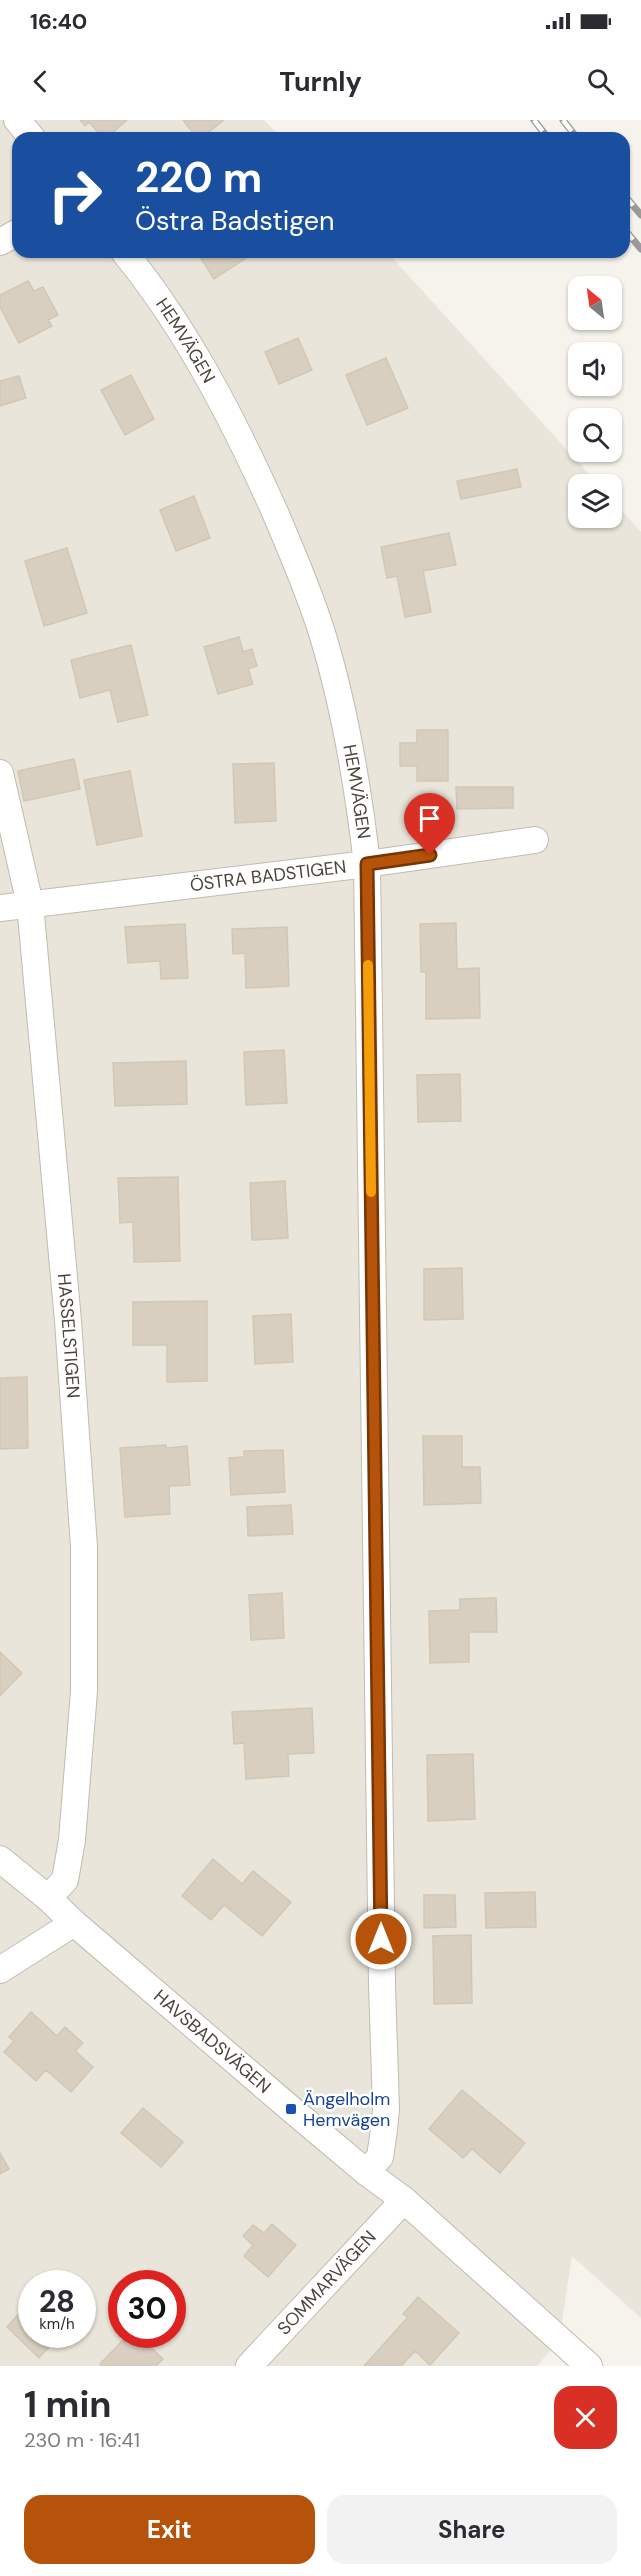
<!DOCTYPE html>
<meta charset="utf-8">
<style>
:root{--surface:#fff;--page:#f2f2f3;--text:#2b2b33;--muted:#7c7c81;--accent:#b45309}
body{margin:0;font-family:"DM Sans",sans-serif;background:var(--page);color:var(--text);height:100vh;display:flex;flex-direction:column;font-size:22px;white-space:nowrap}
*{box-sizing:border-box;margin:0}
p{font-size:20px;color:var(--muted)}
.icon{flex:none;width:33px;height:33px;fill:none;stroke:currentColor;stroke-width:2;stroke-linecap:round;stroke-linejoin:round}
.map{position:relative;height:2246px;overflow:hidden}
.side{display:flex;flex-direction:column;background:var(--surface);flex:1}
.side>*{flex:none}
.top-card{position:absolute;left:12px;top:12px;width:618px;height:126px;border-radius:18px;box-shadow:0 2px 4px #0004;background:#1a4fa0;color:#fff;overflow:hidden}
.needle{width:39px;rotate:331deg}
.tools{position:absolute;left:568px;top:156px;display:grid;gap:12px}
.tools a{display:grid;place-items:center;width:54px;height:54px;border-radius:12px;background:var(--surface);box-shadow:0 2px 4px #0004;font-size:30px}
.speed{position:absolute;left:18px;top:2150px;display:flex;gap:12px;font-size:30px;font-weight:700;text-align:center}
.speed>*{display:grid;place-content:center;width:78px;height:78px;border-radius:50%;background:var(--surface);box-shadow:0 2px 4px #0004;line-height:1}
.speed small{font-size:15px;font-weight:400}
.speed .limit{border:9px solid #d22;background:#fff;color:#111}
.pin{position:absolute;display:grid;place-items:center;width:51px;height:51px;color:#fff;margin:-62px -26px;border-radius:50% 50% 50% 0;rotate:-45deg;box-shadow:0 0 6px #0007}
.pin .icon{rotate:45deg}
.me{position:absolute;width:66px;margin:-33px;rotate:0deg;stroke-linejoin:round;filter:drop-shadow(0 0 4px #0008)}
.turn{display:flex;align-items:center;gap:21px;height:126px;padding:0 24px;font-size:27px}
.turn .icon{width:78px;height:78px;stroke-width:2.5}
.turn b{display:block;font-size:42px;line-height:51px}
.round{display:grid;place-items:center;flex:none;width:63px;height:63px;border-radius:18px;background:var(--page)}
.summary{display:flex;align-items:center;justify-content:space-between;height:102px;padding:0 24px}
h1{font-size:36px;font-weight:700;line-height:45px}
.cta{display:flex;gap:12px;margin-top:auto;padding:12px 24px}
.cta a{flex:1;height:69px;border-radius:18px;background:var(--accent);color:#fff;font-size:24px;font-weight:700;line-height:69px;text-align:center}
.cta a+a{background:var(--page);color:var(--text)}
.status{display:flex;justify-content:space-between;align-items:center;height:42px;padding:0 30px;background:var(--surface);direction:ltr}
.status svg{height:16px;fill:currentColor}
header{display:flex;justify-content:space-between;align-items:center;height:78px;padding:0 24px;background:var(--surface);font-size:27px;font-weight:700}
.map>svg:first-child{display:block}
</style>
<div class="status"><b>16:40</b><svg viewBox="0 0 49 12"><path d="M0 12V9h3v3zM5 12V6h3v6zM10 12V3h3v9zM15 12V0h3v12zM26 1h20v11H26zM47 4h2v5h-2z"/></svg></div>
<header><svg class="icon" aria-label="back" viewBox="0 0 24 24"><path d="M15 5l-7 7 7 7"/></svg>Turnly<svg class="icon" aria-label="search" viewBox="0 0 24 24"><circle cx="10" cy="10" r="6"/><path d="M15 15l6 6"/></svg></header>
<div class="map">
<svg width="641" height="2246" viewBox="0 0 641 2246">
<rect width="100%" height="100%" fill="#f6f3ec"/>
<path fill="#eae5da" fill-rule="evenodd" d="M0 0H264L281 18H18V132H387L598 364H579V398H612V380L641 412V2198L572 2136 559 2221 537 2246H0ZM32 2163H82V2214H32ZM122 2163H172V2214H122Z"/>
<path fill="#d8cfc1" stroke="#d3c7b4" stroke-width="1.5" d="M80 0H127L106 18H103L89 2 85 6Z
M183 0H224L201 18H197Z
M197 132H246L249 136 214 159Z
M28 161 34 171 43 167 58 195 48 200 52 206 19 223 0 187V175Z
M298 218 312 250 279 264 265 232Z
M386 238 408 288 367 305 346 255Z
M131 255 154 299 125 315 101 270Z
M19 256 26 278 0 286V261Z
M517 349 521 367 461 379 457 361Z
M194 376 210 418 176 431 160 390Z
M449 413 456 445 423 451 431 492 405 497 397 456 387 458 381 427Z
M67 428 87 493 44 506 25 441Z
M239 517 243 532 252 529 257 546 248 549 253 564 218 574 204 527Z
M131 525 148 595 118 602 110 570 80 578 71 540Z
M417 610H448V661H417V646H400V623H417Z
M74 639 80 669 24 681 18 651Z
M274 643 276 701 235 703 233 644Z
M130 651 142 716 97 725 84 660Z
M456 667H513V688L457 689Z
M456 803 457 849 479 848 480 898 426 899V852H421L420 804Z
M185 804 188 858 161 859 160 841 128 843 125 807Z
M287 807 289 866 246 868 245 833 233 834 232 809Z
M284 930 287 983 246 985 244 932Z
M186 941 187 984 115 986 113 943Z
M460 954 461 1001 418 1002 417 955Z
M178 1057 180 1141 134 1142 133 1102 120 1103 118 1058Z
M285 1061 288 1118 252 1120 250 1063Z
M462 1148 463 1199 424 1200V1149Z
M207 1181V1261L167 1262V1225H133V1182Z
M291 1194 293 1242 255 1244 253 1196Z
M27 1257 28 1328 0 1329V1258Z
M423 1316H462V1347H480L481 1383 424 1385Z
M166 1325V1328L187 1326 190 1365 169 1366 170 1394 125 1397 120 1328Z
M283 1330 285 1372 231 1375 229 1338 244 1337V1331Z
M291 1385 293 1414 248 1416 247 1387Z
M282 1473 284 1518 251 1520 249 1475Z
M496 1478 497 1512H469V1542L430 1543 429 1491 460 1490V1479Z
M0 1532 22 1553 0 1576Z
M312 1588 314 1633 288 1634 289 1656 246 1659 244 1623 234 1624 232 1592Z
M473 1634 475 1699 428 1701 427 1635Z
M213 1739 242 1764 253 1751 291 1782 262 1816 224 1785 211 1800 182 1776Z
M535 1772 536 1807 486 1808 485 1773Z
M424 1775H455L456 1807 424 1808Z
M471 1815 472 1883 434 1884 433 1816Z
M31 1892 57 1916 65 1907 83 1923 75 1931 93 1947 71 1972 46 1950 36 1961 4 1932 14 1921 9 1917Z
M462 1970 525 2023 500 2053 472 2029 463 2038 429 2009Z
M143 1988 183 2022 161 2047 121 2013Z
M0 2033 9 2049 0 2054Z
M272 2104 296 2125 268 2157 244 2136 253 2125 243 2116 253 2105 264 2113Z
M418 2177 459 2213 430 2245 415 2231 401 2246H364L408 2197 403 2194Z
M23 2189 32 2197V2214H49L55 2220 39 2238 7 2207Z
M129 2214H137L163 2239 156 2246H102L100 2244Z"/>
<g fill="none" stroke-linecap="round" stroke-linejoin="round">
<defs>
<g id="street">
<path d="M17 0 32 18"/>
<path d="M0 122 18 112"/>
<path id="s1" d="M124 132C187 209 233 299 274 390 291 430 309 471 322 513 345 588 358 666 367 744L382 1865 386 1989 384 2010 380 2037 366 2052"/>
<path id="s2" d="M0 653 30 784 68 1201 84 1427V1571L72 1720 65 1760 48 1778"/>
<path id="s3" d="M0 788 367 744 535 720"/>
<path id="s4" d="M0 1739 48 1778 74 1803 291 1989 366 2052 404 2080 589 2246"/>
<path d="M0 1850 74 1803"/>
<path id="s5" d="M249 2246 404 2080"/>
</g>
</defs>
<use href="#street" stroke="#c2bbae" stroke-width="28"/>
<use href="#street" stroke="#fff" stroke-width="26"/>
<defs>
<path id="rail" d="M534 0 548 18
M563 0 577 18
M624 75 641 95
M624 109 641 129"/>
</defs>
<use href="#rail" stroke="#9a9a9a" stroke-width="7"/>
<use href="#rail" stroke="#fff" stroke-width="4.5" stroke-dasharray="14" stroke-linecap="butt"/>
</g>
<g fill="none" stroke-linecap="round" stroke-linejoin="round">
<defs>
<path id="route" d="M381 1819 367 744 430 735"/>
</defs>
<use href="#route" stroke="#753606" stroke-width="15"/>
<use href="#route" stroke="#b45309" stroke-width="10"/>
<path stroke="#f59e0b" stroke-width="10" d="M368 845 371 1072"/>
</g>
<rect fill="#1a4fb4" stroke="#fff" stroke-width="2" x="285" y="1983" width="12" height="12" rx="3"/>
<g text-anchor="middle" stroke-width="5" stroke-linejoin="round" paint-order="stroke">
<g font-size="18" fill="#4b4439" stroke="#fff">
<text dy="6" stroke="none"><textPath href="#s1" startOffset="108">HEMVÄGEN</textPath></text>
<text dy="6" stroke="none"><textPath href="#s1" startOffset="594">HEMVÄGEN</textPath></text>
<text dy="6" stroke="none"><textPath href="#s3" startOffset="270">ÖSTRA BADSTIGEN</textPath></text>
<text dy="6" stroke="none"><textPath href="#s2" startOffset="568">HASSELSTIGEN</textPath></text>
<text dy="6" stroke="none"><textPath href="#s4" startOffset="280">HAVSBADSVÄGEN</textPath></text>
<text dy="6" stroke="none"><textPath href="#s5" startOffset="114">SOMMARVÄGEN</textPath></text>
</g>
<g font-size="18" fill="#164399" stroke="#fff" text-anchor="start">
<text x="303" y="1985">Ängelholm<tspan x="303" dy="21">Hemvägen</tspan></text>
</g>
</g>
</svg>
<div class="tools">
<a><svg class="needle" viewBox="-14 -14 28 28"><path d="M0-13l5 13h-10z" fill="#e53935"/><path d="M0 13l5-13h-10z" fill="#7c7c81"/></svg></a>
<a><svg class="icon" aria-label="sound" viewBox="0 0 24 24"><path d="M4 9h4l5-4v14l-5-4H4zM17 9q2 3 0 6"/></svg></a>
<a><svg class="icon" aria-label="search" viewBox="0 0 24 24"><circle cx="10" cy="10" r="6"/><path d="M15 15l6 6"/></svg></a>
<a><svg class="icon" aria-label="layers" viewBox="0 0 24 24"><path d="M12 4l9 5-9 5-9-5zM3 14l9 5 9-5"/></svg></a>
</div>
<div class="speed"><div>28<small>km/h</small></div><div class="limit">30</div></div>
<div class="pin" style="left:430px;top:735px;background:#d93025"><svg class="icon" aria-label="arrive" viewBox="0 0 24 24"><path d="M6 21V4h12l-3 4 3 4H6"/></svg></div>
<svg class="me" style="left:381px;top:1819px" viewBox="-20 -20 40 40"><circle r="17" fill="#b45309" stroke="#fff" stroke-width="3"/><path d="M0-11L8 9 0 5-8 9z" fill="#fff"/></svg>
<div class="top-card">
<div class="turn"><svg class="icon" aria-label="right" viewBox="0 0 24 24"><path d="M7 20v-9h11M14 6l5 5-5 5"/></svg><div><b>220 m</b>Östra Badstigen</div></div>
</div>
</div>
<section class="side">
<div class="summary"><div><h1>1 min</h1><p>230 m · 16:41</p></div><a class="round" style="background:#d93025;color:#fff"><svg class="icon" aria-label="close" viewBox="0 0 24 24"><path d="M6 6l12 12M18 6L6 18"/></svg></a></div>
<div class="cta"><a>Exit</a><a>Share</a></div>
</section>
